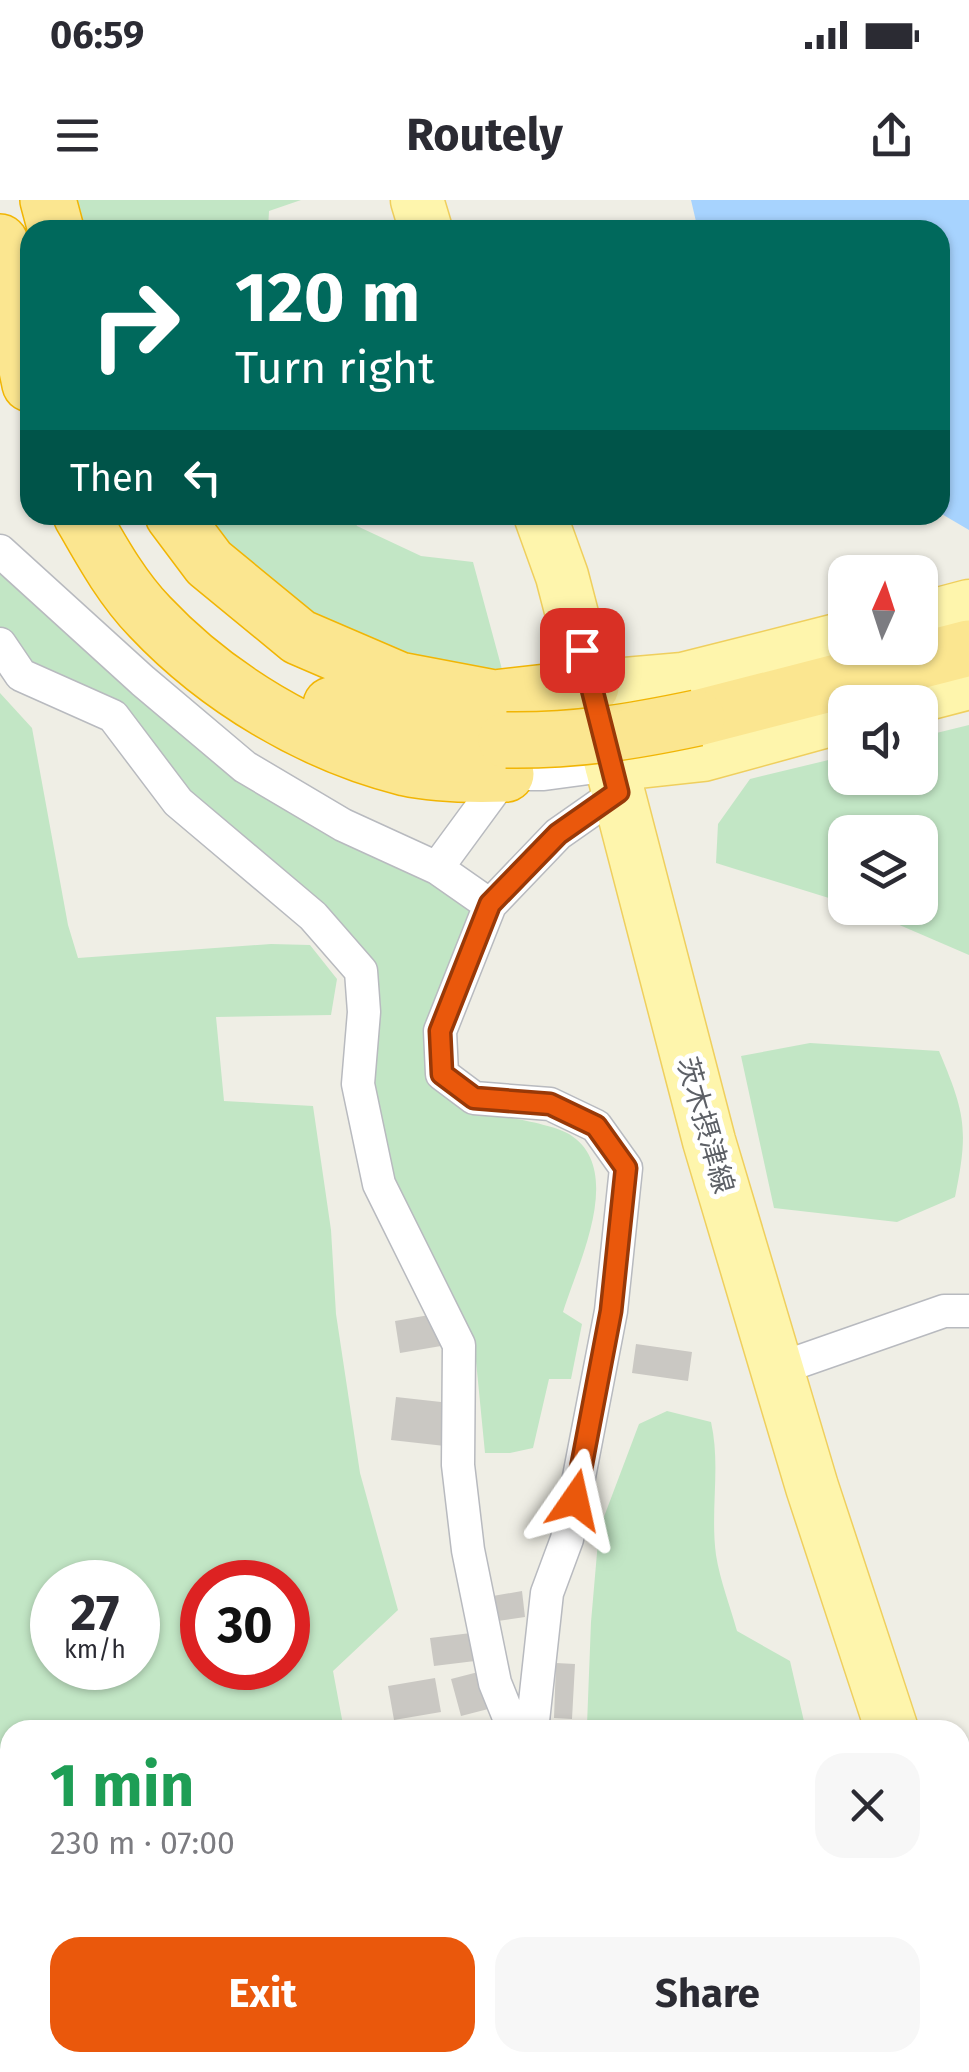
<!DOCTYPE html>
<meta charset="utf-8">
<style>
:root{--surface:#fff;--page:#f7f7f7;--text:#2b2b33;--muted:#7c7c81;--accent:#ea580c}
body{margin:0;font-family:"Fira Sans","Noto Sans JP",sans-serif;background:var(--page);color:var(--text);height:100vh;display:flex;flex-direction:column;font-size:38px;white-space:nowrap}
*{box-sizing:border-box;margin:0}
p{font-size:32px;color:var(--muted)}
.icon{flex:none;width:55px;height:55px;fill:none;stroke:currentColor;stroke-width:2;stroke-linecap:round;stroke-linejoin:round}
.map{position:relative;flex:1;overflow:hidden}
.drawer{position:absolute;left:0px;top:1520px;width:970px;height:352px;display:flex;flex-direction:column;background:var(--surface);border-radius:30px 30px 0 0;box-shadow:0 2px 8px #0004}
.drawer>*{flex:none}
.banner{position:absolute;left:20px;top:20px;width:930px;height:305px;border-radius:30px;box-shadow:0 2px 8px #0004;background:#00695c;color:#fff;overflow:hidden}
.needle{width:65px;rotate:3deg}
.controls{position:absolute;left:828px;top:355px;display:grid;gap:20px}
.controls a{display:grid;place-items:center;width:110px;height:110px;border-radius:20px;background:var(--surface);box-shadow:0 2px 8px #0004;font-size:50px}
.speed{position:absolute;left:30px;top:1360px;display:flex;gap:20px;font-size:50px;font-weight:700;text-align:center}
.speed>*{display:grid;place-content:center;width:130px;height:130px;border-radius:50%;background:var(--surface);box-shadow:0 2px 8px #0004;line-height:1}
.speed small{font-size:25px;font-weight:400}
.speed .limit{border:15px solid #d22;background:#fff;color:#111}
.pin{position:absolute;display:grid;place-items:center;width:85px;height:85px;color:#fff;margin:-42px;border-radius:20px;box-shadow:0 5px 15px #0006}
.me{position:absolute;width:110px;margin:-55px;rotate:11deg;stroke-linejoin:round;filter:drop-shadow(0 0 8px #0008)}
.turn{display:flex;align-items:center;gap:35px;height:210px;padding:0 50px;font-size:45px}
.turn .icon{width:130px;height:130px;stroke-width:2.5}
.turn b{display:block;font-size:70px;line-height:85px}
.then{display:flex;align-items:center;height:95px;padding:0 50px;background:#0003;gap:20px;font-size:38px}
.round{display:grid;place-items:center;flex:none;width:105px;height:105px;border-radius:30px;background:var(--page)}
.overview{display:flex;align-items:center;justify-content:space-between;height:170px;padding:0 50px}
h1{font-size:60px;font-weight:700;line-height:75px;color:#1e9e55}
.cta{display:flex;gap:20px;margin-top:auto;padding:20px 50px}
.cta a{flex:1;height:115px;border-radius:30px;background:var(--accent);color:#fff;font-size:40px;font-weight:700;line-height:115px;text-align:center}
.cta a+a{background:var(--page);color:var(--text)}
.status{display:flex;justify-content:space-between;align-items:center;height:70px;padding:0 50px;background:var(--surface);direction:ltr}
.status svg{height:28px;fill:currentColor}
header{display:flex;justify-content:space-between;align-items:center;height:130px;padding:0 50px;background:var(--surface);font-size:45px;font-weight:700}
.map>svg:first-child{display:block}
</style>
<div class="status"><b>06:59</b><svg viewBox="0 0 49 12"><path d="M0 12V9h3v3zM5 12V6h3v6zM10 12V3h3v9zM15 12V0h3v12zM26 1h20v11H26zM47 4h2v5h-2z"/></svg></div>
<header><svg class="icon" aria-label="menu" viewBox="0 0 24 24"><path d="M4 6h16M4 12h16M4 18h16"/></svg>Routely<svg class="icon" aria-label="share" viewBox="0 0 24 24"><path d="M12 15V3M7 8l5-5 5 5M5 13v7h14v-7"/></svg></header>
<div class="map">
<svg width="969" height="1872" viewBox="0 0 969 1872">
<rect width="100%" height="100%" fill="#efeee5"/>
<path fill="#c2e6c5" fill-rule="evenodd" d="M64 0H301L269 11 268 30H73Z
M190 315H352L357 326 421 356 473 362 503 473 452 474 303 422Z
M0 363 133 484 432 680 472 711 428 831 464 909C490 915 548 922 569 934 626 969 578 1063 563 1112L582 1124 571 1179H549L533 1248 510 1253H485L475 1151 390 984 372 885 377 818 327 708 27 466 0 427Z
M0 493 32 528 68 725 78 758 271 744 310 745 337 779 331 815 216 817 224 901 313 906 331 1030 336 1114 360 1273 398 1410 333 1471 344 1530H10V1862H423L428 1872H0ZM138 1382V1468H52V1382ZM288 1382V1468H202V1382Z
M969 525V755L860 708H920V632H845V703L716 663 718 624 750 579 845 556V578H920V537Z
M810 843 939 851C965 913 969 929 955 997L897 1022 774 1008 741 856Z
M667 1211 711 1222C721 1266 710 1310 716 1355 720 1380 730 1406 737 1431L790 1461 806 1530H589L587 1525 591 1422 599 1330 639 1224Z
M960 1823 969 1850V1863L951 1872 868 1870 865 1863 960 1862Z"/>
<path fill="#a7d3fe" d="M691 0H969V330L940 313V30H698Z"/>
<path fill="#cac8c3" d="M435 1114 441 1146 400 1153 395 1121Z
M636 1144 692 1152 688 1181 632 1173Z
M396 1197 450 1203 445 1246 391 1240Z
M522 1391 525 1417 491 1422 487 1397Z
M471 1433 475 1461 434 1466 430 1438Z
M556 1463 575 1464 572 1519 554 1518Z
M486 1470 496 1507 461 1516 451 1479Z
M435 1478 441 1512 394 1520 388 1486Z
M731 1862H761L766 1872H709Z
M770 1862H798L802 1872H774Z"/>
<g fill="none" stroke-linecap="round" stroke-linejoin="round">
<defs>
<path id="minor" d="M0 351 143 481 245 567 343 625 437 668 490 705
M0 444 21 475 113 516 178 602 313 716 361 771 364 812 358 884 379 984 459 1145 458 1265 468 1350 495 1483 514 1530
M437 668 506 574H544L611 565
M778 1169 944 1111H969
M532 1530 547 1393 567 1339 611 1111 626 968 596 926 550 904 474 898 442 874 440 831 490 705 558 634 618 592
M652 1862 657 1872"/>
<path id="primary" d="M417 0 426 30
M540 315 562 376 709 941 812 1287 892 1530
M920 419 969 406
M591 487 683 479 845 438
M896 502 969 483
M611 565 703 555 845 516
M960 1738 969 1765"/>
<path id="motorway" d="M48 0 56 30
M0 42 30 184
M81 315C101 350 121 387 150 417 217 488 310 544 406 568 437 575 474 575 506 574
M173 315 209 363 299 437 399 480 494 498 591 487
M331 505C387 525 442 534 501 540
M697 518 969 448"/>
</defs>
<use href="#minor" stroke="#b8babf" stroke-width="35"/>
<use href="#primary" stroke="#efcf5e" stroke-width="55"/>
<use href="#motorway" stroke="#f1b504" stroke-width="58"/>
<use href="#minor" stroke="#fff" stroke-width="32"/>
<use href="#primary" stroke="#fef5ac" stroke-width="52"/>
<use href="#motorway" stroke="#fbe690" stroke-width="55"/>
<defs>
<path id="motorway-bridge" d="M506 540C574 541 631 532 697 518"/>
</defs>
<use href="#motorway-bridge" stroke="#f1b504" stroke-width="58" stroke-linecap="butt"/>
<use href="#motorway-bridge" stroke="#fbe690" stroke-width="55"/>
</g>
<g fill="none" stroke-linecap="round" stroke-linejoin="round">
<defs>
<path id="route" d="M575 1300 611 1111 626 968 596 926 550 904 474 898 442 874 440 831 490 704 558 634 618 592 582 450"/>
</defs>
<use href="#route" stroke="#983908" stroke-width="25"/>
<use href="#route" stroke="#ea580c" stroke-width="18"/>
</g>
<g text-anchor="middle" stroke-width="10" stroke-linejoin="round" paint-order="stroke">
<g font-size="28" fill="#5d6066" stroke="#fff">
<text transform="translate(706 925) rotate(74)" y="10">茨木摂津線</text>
</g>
</g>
</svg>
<div class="controls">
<a><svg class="needle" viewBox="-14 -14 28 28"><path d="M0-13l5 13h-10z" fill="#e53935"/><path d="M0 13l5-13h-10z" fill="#7c7c81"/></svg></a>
<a><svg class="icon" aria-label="sound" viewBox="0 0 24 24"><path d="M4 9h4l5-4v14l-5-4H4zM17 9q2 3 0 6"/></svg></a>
<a><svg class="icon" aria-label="layers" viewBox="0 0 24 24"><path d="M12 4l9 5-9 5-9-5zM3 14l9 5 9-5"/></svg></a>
</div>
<div class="speed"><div>27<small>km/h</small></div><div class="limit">30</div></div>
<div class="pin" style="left:582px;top:450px;background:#d93025"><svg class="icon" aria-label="arrive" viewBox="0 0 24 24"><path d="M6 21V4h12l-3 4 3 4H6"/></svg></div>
<svg class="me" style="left:575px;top:1300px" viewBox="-20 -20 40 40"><path d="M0-17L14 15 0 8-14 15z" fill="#ea580c" stroke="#fff" stroke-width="4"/></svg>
<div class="banner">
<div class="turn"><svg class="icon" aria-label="right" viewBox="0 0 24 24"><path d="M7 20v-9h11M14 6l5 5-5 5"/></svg><div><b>120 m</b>Turn right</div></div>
<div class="then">Then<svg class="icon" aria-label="left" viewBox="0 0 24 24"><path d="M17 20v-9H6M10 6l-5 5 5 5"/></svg></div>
</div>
<section class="drawer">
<div class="overview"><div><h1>1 min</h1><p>230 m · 07:00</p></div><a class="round"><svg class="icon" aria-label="close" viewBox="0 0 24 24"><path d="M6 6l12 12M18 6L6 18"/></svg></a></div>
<div class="cta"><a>Exit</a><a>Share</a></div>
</section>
</div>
